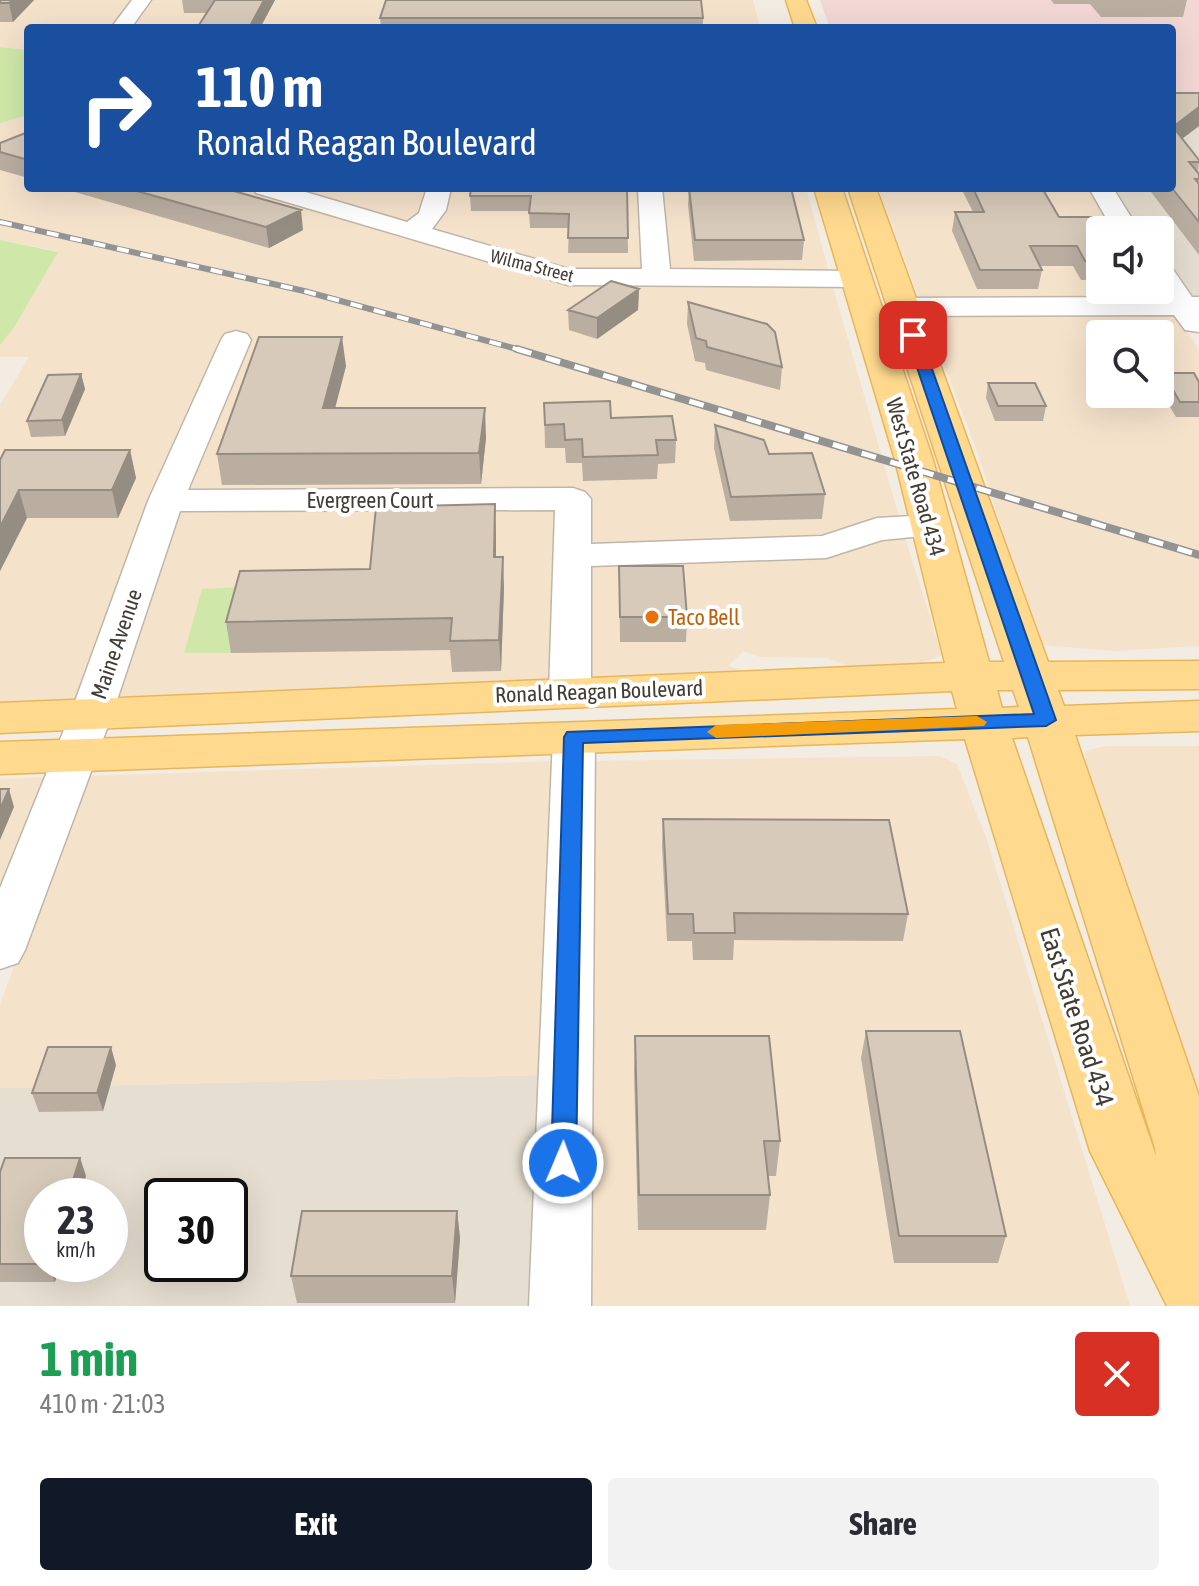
<!DOCTYPE html>
<meta charset="utf-8">
<style>
:root{--surface:#fff;--page:#f2f2f3;--text:#2b2b33;--muted:#7c7c81;--accent:#111827}
body{margin:0;font-family:"Asap Condensed",sans-serif;background:var(--page);color:var(--text);height:100vh;display:flex;flex-direction:column;font-size:30px;white-space:nowrap}
*{box-sizing:border-box;margin:0}
p{font-size:26px;color:var(--muted)}
.icon{flex:none;width:44px;height:44px;fill:none;stroke:currentColor;stroke-width:2;stroke-linecap:round;stroke-linejoin:round}
.map{position:relative;height:1306px;overflow:hidden}
.drawer{display:flex;flex-direction:column;background:var(--surface);flex:1}
.drawer>*{flex:none}
.banner{position:absolute;left:24px;top:24px;width:1152px;height:168px;border-radius:8px;box-shadow:0 8px 32px #0002;background:#1a4fa0;color:#fff;overflow:hidden}
.controls{position:absolute;left:1086px;top:216px;display:grid;gap:16px}
.controls a{display:grid;place-items:center;width:88px;height:88px;border-radius:8px;background:var(--surface);box-shadow:0 8px 32px #0002;font-size:40px}
.speed{position:absolute;left:24px;top:1178px;display:flex;gap:16px;font-size:40px;font-weight:700;text-align:center}
.speed>*{display:grid;place-content:center;width:104px;height:104px;border-radius:50%;background:var(--surface);box-shadow:0 8px 32px #0002;line-height:1}
.speed small{font-size:20px;font-weight:400}
.speed .limit{border:4px solid #111;border-radius:12px;background:#fff;color:#111}
.pin{position:absolute;display:grid;place-items:center;width:68px;height:68px;color:#fff;margin:-34px;border-radius:16px;box-shadow:0 4px 12px #0006}
.me{position:absolute;width:88px;margin:-44px;rotate:1deg;stroke-linejoin:round;filter:drop-shadow(0 0 6px #0008)}
.turn{display:flex;align-items:center;gap:28px;height:168px;padding:0 40px;font-size:36px}
.turn .icon{width:104px;height:104px;stroke-width:2.5}
.turn b{display:block;font-size:56px;line-height:68px}
.round{display:grid;place-items:center;flex:none;width:84px;height:84px;border-radius:8px;background:var(--page)}
.headline{display:flex;align-items:center;justify-content:space-between;height:136px;padding:0 40px}
h1{font-size:48px;font-weight:700;line-height:60px;color:#1e9e55}
.button{display:flex;gap:16px;margin-top:auto;padding:16px 40px}
.button a{flex:1;height:92px;border-radius:8px;background:var(--accent);color:#fff;font-size:32px;font-weight:700;line-height:92px;text-align:center}
.button a+a{background:var(--page);color:var(--text)}
.map>svg:first-child{display:block}
</style>
<div class="map">
<svg width="1199" height="1306" viewBox="0 0 1199 1306">
<rect width="100%" height="100%" fill="#f2ece2"/>
<path fill="#e6ded0" fill-rule="evenodd" d="M1172 106H1199V301H1192L1160 258V230H1137L1111 188H1172Z
M544 1075 536 1306H0V1088ZM42 1196H110V1264H42ZM162 1196H230V1264H162Z"/>
<path fill="#f5e2cb" fill-rule="evenodd" d="M0 0H134L113 28H28V50L0 47Z
M150 0H753L760 28H129Z
M28 115V188H249L536 275 832 284 900 520 819 540 586 548V492L184 494 250 336 227 335 79 701 0 705V405L29 357H0V345L15 326 58 251 0 240V123Z
M281 188H429L423 214 408 226Z
M449 188H640L645 275 573 273 423 231 436 224 444 214Z
M660 188H806L830 275H668Z
M878 188H1091L1107 217 1100 230V290H1160L1169 301 921 303Z
M1174 310 1199 350V646L1116 651 1039 645 977 451 924 312ZM1100 334H1160V394H1100Z
M558 506 554 682 113 700 179 507Z
M904 535 942 655 910 668 858 670 828 658 760 657 743 651 728 666 753 674 587 681 586 563Z
M1106 746H1199V1117L1084 775 1086 751Z
M940 756 957 764 987 840 1130 1306H585L591 761Z
M555 761 544 1075 0 1088V1004L85 776Z
M49 777 0 899V779Z"/>
<path fill="#f3d7d4" d="M820 0H1199V98H1172V28H830Z"/>
<path fill="#cfe8a9" d="M0 47 28 50V115L0 123Z
M0 240 58 252 15 326 0 345Z
M244 587 245 602 231 653H184L202 589Z"/>
<g fill="none" stroke-linecap="round" stroke-linejoin="round">
<defs>
<path id="minor" d="M132 0H151L131 28H111Z
M253 188H292L407 222 419 213 427 188H451L446 210 432 229 569 269H642L638 188H662L670 269 857 271 867 273 871 279 867 285 857 287 568 285 256 193Z
M1089 188H1113L1139 230H1113Z
M1160 263 1170 265 1192 297H1199V332L1185 330 1174 315 904 316 894 313 890 307 894 301 904 298 1163 297 1158 290Z
M236 331 247 334 251 340 188 490 573 488 585 492 591 499V544L822 536 877 518 930 515 943 518 948 526 943 534 882 540 826 558 591 566V692L585 701 570 705 555 701 549 692 555 510 180 511 112 715 25 950 18 963 0 969V888L70 715 148 501 221 340 225 334Z
M574 723 589 727 595 737 591 1306H529L553 737 559 727Z"/>
<path id="major" d="M786 0H806L817 28H795Z
M814 188H842L933 460 989 662H1004L848 188H876L1048 662 1199 661V689L1058 690 1064 706 1199 701V731L1075 735 1199 1096V1306H1167L1090 1151 965 739 0 774V742L957 709 952 691 0 733V703L945 663 895 460ZM997 690H1013L1019 707 1002 708ZM1028 737 1155 1148 1156 1156 1012 738Z"/>
</defs>
<use href="#minor" stroke="#c0b6a8" stroke-width="3"/>
<use href="#major" stroke="#e7b65b" stroke-width="3"/>
<use href="#minor" fill="#fff" fill-rule="evenodd"/>
<use href="#major" fill="#ffd98e" fill-rule="evenodd"/>
<defs>
<path id="rail-far1" d="M0 222 304 291 524 351"/>
<path id="rail" d="M517 349 1199 555"/>
</defs>
<use href="#rail-far1" stroke="#939393" stroke-width="6"/>
<use href="#rail" stroke="#939393" stroke-width="8"/>
<use href="#rail-far1" stroke="#fff" stroke-width="4" stroke-dasharray="12" stroke-linecap="butt"/>
<use href="#rail" stroke="#fff" stroke-width="5" stroke-dasharray="15" stroke-linecap="butt"/>
</g>
<path fill="#b9aea0" d="M0 0H34L13 22H0Z
M182 0H275L260 28H197L207 13H184Z
M1051 0H1187L1183 17H1101L1090 4H1054Z
M380 18H703V28H381Z
M1172 93 1199 126 1182 139 1199 160 1198 172 1199 174V255L1148 188H1172Z
M28 132V178L0 170V143Z
M61 188H223L303 230 269 248Z
M627 188 628 253H568L569 228H530L529 211H471L470 196Z
M689 188 804 240 802 260 694 261 688 205Z
M961 188H1042L1059 217 1100 230V280H1081L1073 266H1040L1042 270 1038 289H977L952 231 955 212H973Z
M639 289 638 310 597 339 569 330 568 310Z
M688 302 782 367 780 390 706 370 705 363 695 361 687 324Z
M346 366 335 408 486 438 481 484 222 485 217 454Z
M1163 373 1199 382V417H1176L1160 390Z
M81 374 85 389 65 436 31 437 27 421Z
M988 383 1046 406 1043 421H995L986 398Z
M544 403 611 418 676 440 675 463 658 464 657 479 583 481 582 463H566L565 448H545Z
M715 425 769 454 825 494 822 519 730 521 714 448Z
M130 450 136 478 118 518H27L0 571V460Z
M496 534V557L504 587 501 671 452 672 450 650 231 653 226 622 370 569Z
M619 566 687 617 686 642H620Z
M663 819 908 914 903 941 734 940 733 960H693L692 941H667L662 846Z
M866 1031 1006 1236 998 1263H894L861 1058Z
M635 1036 780 1141 776 1176H768L770 1195 766 1230H638L634 1072Z
M116 1065 103 1111 39 1112 32 1093Z
M80 1158 86 1176 80 1196H42L60 1264 55 1282H0V1172Z
M457 1211 460 1238 455 1303H297L291 1276Z"/>
<path fill="#968d82" d="M12 0H34L13 22 9 3Z
M264 0H275L260 28H249Z
M1199 107V126L1172 146 1173 127Z
M301 210 303 230 269 248 266 227Z
M639 289 638 310 597 339V318Z
M342 337 346 366 327 439 323 408Z
M81 374 85 389 65 436 62 420Z
M485 408 486 438 481 484 479 453Z
M130 450 136 478 118 518 112 490Z
M19 490 27 518 0 571V527Z
M495 504 496 534V587L494 557Z
M503 557 504 587 501 671 499 640Z
M9 789 14 807 0 840V809Z
M111 1047 116 1065 103 1111 97 1093Z
M80 1158 86 1176 80 1196H68Z
M457 1211 460 1238 455 1303 452 1276Z
M48 1264H60L55 1282Z"/>
<path fill="#d7caba" stroke="#968d82" stroke-width="2" d="M0 0H12L9 3H0Z
M215 0H264L249 28H197Z
M386 0H701L703 18H380Z
M1172 93H1199V107L1173 127 1199 160V162H1189L1199 174V179H1195L1199 184V222L1172 188Z
M28 132V160L0 152V143Z
M126 188H223L301 210 266 227Z
M471 188H627L628 238H568L569 214 529 213 531 196H470Z
M689 188H791L804 240H695Z
M973 188H1042L1059 217H1111L1119 230H1100V261H1085L1077 246H1030L1042 270H980L955 212H984Z
M611 281 639 289 597 318 568 310Z
M688 302 767 324 775 332 782 367 707 347 706 341 696 338Z
M259 337H342L323 408H485L479 453 217 454Z
M1163 373H1194L1199 382V402H1180Z
M81 374 62 420 27 421 48 375Z
M988 383H1035L1046 406H998Z
M610 401 611 418 672 416 676 440H656L658 455 583 457 582 439 565 440 564 424 545 425 544 403Z
M715 425 764 440 769 454 812 453 825 494 731 497Z
M5 450H130L112 490H19L0 527V460Z
M495 504 494 557H503L499 640 450 641 452 618 226 622 240 571 370 569 376 507Z
M619 566H683L687 617H620Z
M0 789H9L0 809Z
M663 819 889 820 908 914 734 913 735 933H694L693 914H668Z
M866 1031H960L1006 1236H899Z
M635 1036H769L780 1141H764L770 1195H639Z
M48 1047H111L97 1093H32Z
M5 1158H80L68 1196H42V1264H0V1172Z
M302 1211H457L452 1276H291Z"/>
<path fill="#1a73e8" stroke="#114b97" stroke-width="2" d="M908 332 920 335 1056 720 1046 726 583 743 576 1163 572 1171 563 1174 554 1171 551 1163 564 737 567 732 1034 714 906 335Z"/>
<path fill="#f59e0b" d="M977 716 987 722 984 726 716 738 707 732 716 725Z"/>
<circle fill="#e8710a" stroke="#fff" stroke-width="3" cx="652" cy="617" r="8"/>
<g text-anchor="middle" stroke-width="8" stroke-linejoin="round" paint-order="stroke">
<g font-size="18" fill="#433c33" stroke="#fff">
<text transform="translate(532 266) rotate(14)" y="6">Wilma Street</text>
</g>
<g font-size="22" fill="#433c33" stroke="#fff">
<text transform="translate(916 477) rotate(74)" y="8">West State Road 434</text>
<text x="370" y="508">Evergreen Court</text>
<text transform="translate(116 644) rotate(-71)" y="8">Maine Avenue</text>
<text transform="translate(599 691) rotate(-2)" y="8">Ronald Reagan Boulevard</text>
</g>
<g font-size="22" fill="#c56008" stroke="#fff" text-anchor="start">
<text x="668" y="625">Taco Bell</text>
</g>
<g font-size="26" fill="#433c33" stroke="#fff">
<text transform="translate(1077 1017) rotate(72)" y="9">East State Road 434</text>
</g>
</g>
</svg>
<div class="controls">
<a><svg class="icon" aria-label="sound" viewBox="0 0 24 24"><path d="M4 9h4l5-4v14l-5-4H4zM17 9q2 3 0 6"/></svg></a>
<a><svg class="icon" aria-label="search" viewBox="0 0 24 24"><circle cx="10" cy="10" r="6"/><path d="M15 15l6 6"/></svg></a>
</div>
<div class="speed"><div>23<small>km/h</small></div><div class="limit">30</div></div>
<div class="pin" style="left:913px;top:335px;background:#d93025"><svg class="icon" aria-label="arrive" viewBox="0 0 24 24"><path d="M6 21V4h12l-3 4 3 4H6"/></svg></div>
<svg class="me" style="left:563px;top:1163px" viewBox="-20 -20 40 40"><circle r="17" fill="#1a73e8" stroke="#fff" stroke-width="3"/><path d="M0-11L8 9 0 5-8 9z" fill="#fff"/></svg>
<div class="banner">
<div class="turn"><svg class="icon" aria-label="right" viewBox="0 0 24 24"><path d="M7 20v-9h11M14 6l5 5-5 5"/></svg><div><b>110 m</b>Ronald Reagan Boulevard</div></div>
</div>
</div>
<section class="drawer">
<div class="headline"><div><h1>1 min</h1><p>410 m · 21:03</p></div><a class="round" style="background:#d93025;color:#fff"><svg class="icon" aria-label="close" viewBox="0 0 24 24"><path d="M6 6l12 12M18 6L6 18"/></svg></a></div>
<div class="button"><a>Exit</a><a>Share</a></div>
</section>
